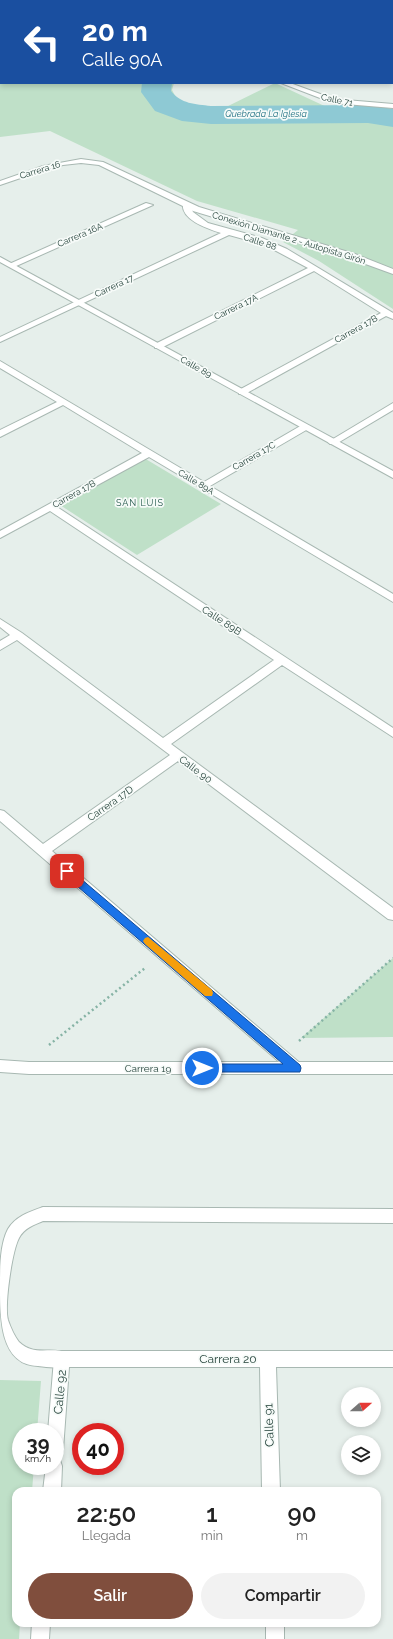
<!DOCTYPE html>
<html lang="es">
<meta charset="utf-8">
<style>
:root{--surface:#fff;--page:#f2f2f2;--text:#222;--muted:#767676;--accent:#804e3d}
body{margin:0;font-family:Raleway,sans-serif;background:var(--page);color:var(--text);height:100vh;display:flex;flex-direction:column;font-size:15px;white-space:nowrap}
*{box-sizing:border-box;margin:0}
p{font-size:13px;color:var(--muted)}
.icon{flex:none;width:22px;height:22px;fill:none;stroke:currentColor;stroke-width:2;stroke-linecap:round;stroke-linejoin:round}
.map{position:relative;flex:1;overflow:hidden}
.panel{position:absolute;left:12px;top:1487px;width:369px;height:140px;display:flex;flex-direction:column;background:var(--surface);border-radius:12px;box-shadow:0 2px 6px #0003}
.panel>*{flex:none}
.guide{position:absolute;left:0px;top:0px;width:393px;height:84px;box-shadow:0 2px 6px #0003;background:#1a4fa0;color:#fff;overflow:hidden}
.needle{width:26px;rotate:69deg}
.controls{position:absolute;left:341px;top:1387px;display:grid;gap:8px}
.controls a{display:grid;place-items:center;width:40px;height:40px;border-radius:50%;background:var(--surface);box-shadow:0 2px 6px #0003;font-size:20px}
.speed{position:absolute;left:12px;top:1423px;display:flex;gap:8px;font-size:20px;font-weight:700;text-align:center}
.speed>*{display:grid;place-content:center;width:52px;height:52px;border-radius:50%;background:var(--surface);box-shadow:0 2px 6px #0003;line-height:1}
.speed small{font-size:10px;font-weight:400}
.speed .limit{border:6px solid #d22;background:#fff;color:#111}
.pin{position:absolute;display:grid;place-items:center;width:34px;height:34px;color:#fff;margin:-17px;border-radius:8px;box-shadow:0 2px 6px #0006}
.me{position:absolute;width:44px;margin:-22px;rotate:90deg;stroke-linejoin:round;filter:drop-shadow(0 0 3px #0008)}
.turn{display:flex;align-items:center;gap:14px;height:84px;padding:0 16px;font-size:18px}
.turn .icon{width:52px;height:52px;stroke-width:2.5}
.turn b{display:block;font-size:28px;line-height:34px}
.eta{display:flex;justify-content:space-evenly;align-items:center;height:68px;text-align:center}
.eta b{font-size:24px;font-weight:600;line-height:28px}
.button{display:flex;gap:8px;margin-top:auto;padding:8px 16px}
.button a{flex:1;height:46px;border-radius:24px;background:var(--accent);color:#fff;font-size:16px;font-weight:600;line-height:46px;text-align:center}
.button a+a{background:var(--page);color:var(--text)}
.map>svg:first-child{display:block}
</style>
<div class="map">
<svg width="393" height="1639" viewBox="0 0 393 1639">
<rect width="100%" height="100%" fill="#e6efeb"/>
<path fill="#bfe0c8" d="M0 0H169L1 1 0 7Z
M0 62 1 83H174L172 90 179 103 193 109 218 111 275 83 331 109 387 108 393 110V309L319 261 283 242 298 230 197 201 50 131 0 137Z
M144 458 221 504 137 555 60 505Z
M393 958V1037L301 1038Z
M0 1380 41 1381 37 1432H21V1466H34L32 1491H16V1623H20L19 1639H0Z"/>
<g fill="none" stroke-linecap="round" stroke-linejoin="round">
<path fill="#8ec9d4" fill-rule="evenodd" d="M0 56 1 57V75L0 74Z
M142 83H172L171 91C181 104 195 104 211 106L368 105 393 109V127L368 123 211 124 182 121 155 111 141 92Z"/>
<defs>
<path id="service" d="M43 1207 393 1209V1223L43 1221C34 1225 24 1228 19 1238 12 1251 4 1306 8 1320 10 1326 15 1337 19 1342 35 1357 50 1346 68 1353L70 1359 68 1365C58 1369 48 1367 38 1366 0 1365 0 1318 0 1285 0 1268 0 1244 8 1229 16 1216 29 1212 43 1207Z"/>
<path id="minor" d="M81 0H87L88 1H82Z
M281 83H290L334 99 393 104V108L333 103Z
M146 203 153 205 14 267 7 265Z
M183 203H189L193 212 208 223 262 238 287 249 393 313V319L386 316 245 394H239V390L381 313 314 271 161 348H155V344L308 268 265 245 229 235 0 342V337L221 233C209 229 180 220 183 203Z
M0 361 204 482 302 425H308V429L210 486 393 594V602L149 457 57 507 393 728V737L282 665 171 744 393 908V920L388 919 178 761 52 851 301 1064 303 1068 301 1072 296 1074 291 1072 0 821V810L4 811 43 844 170 755 17 640 0 650V641L10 635 0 627V619L22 633 163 738 274 660 50 511 0 538V531L142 453 63 405 0 437V430L57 402 0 368Z
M393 403V410L336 444H330L328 442Z
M62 1351H393V1367H276L280 1491H262L260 1367H69L63 1450 61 1456 56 1458 60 1460 62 1466 61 1491H43L46 1466H55V1432H48L54 1359 56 1353Z
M32 1623H50L49 1639H31Z
M266 1623H284V1639H266Z"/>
<path id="tertiary" d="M81 159 103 162 199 207 355 254 393 269V274L349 258 193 211 99 165 81 163 63 165 47 169 0 185V181L43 166Z
M0 257 393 471V478L0 262Z
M0 1060 29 1062H393V1074H29L0 1072Z"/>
<path id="trunk" d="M260 0H268L269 1H261Z
M307 0H315L316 1H308Z
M392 27H393V31H392Z
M392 42H393V46H392Z"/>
</defs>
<use href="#service" stroke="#a8b8b2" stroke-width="2"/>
<use href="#minor" stroke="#a8b8b2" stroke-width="2"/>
<use href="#tertiary" stroke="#a8b8b2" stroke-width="2"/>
<use href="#trunk" stroke="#c2cac8" stroke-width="2"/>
<path stroke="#86b3a5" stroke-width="2.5" stroke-dasharray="2 3" stroke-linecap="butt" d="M299 1041 393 958
M49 1045 145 968"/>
<use href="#service" fill="#fff" fill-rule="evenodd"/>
<use href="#minor" fill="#fff" fill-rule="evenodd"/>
<use href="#tertiary" fill="#fff" fill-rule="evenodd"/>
<use href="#trunk" fill="#4c8a7c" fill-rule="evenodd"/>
</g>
<path fill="#1a73e8" stroke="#114b97" d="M67 867 300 1065 301 1068 300 1072H198L197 1068 198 1065 202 1064H283L63 874V869Z"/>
<path fill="#f59e0b" d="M148 937 212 990 213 993 212 996H205L145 944 143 941 145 938Z"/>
<g text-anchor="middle" stroke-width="3.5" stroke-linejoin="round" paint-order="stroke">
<g font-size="9" fill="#24423a" stroke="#f7fbf9">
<text transform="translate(337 100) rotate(11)" y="3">Calle 71</text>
<text transform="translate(40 170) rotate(-17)" y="3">Carrera 16</text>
<text transform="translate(80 235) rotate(-23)" y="3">Carrera 16A</text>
<text transform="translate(289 238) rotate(17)" y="3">Conexión Diamante 2 - Autopista Girón</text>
<text transform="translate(260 242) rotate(18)" y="3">Calle 88</text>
<text transform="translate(114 286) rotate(-25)" y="3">Carrera 17</text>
<text transform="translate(236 307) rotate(-26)" y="3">Carrera 17A</text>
<text transform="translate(356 329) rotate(-29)" y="3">Carrera 17B</text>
<text transform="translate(196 367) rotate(29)" y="3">Calle 89</text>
<text transform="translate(254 456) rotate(-30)" y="3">Carrera 17C</text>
<text transform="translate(196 482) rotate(31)" y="3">Calle 89A</text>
<text transform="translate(74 494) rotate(-29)" y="3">Carrera 17B</text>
</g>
<g font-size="9" font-style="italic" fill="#1c6f80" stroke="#f7fbf9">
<text x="266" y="117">Quebrada La Iglesia</text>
</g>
<g font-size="9" letter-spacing="1" fill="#1f5548" stroke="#f7fbf9">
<text x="140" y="506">SAN LUIS</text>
</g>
<g font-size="10" fill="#24423a" stroke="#f7fbf9">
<text transform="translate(222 620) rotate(33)" y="4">Calle 89B</text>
<text transform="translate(196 769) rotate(37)" y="4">Calle 90</text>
<text transform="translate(110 803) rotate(-35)" y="4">Carrera 17D</text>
<text x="148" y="1072">Carrera 19</text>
</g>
<g font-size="12" fill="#24423a" stroke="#f7fbf9">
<text x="228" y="1363">Carrera 20</text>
<text transform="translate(60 1392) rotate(-85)" y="4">Calle 92</text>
<text transform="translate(269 1425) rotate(-92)" y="4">Calle 91</text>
</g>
</g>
</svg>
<div class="controls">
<a><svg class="needle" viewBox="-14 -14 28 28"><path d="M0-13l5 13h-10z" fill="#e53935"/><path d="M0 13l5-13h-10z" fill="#767676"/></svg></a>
<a><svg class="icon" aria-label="layers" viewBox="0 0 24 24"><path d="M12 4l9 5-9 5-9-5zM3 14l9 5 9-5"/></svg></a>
</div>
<div class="speed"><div>39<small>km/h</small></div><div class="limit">40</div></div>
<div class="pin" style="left:67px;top:871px;background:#d93025"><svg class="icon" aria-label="arrive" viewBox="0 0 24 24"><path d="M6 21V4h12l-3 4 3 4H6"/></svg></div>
<svg class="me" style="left:202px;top:1068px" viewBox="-20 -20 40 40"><circle r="17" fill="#1a73e8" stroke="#fff" stroke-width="3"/><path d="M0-11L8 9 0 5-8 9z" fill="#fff"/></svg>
<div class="guide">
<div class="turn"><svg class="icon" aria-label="left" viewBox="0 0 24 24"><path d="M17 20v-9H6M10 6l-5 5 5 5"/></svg><div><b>20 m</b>Calle 90A</div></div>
</div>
<section class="panel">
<div class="eta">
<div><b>22:50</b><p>Llegada</p></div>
<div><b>1</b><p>min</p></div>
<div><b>90</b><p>m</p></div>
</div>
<div class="button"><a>Salir</a><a>Compartir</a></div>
</section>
</div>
